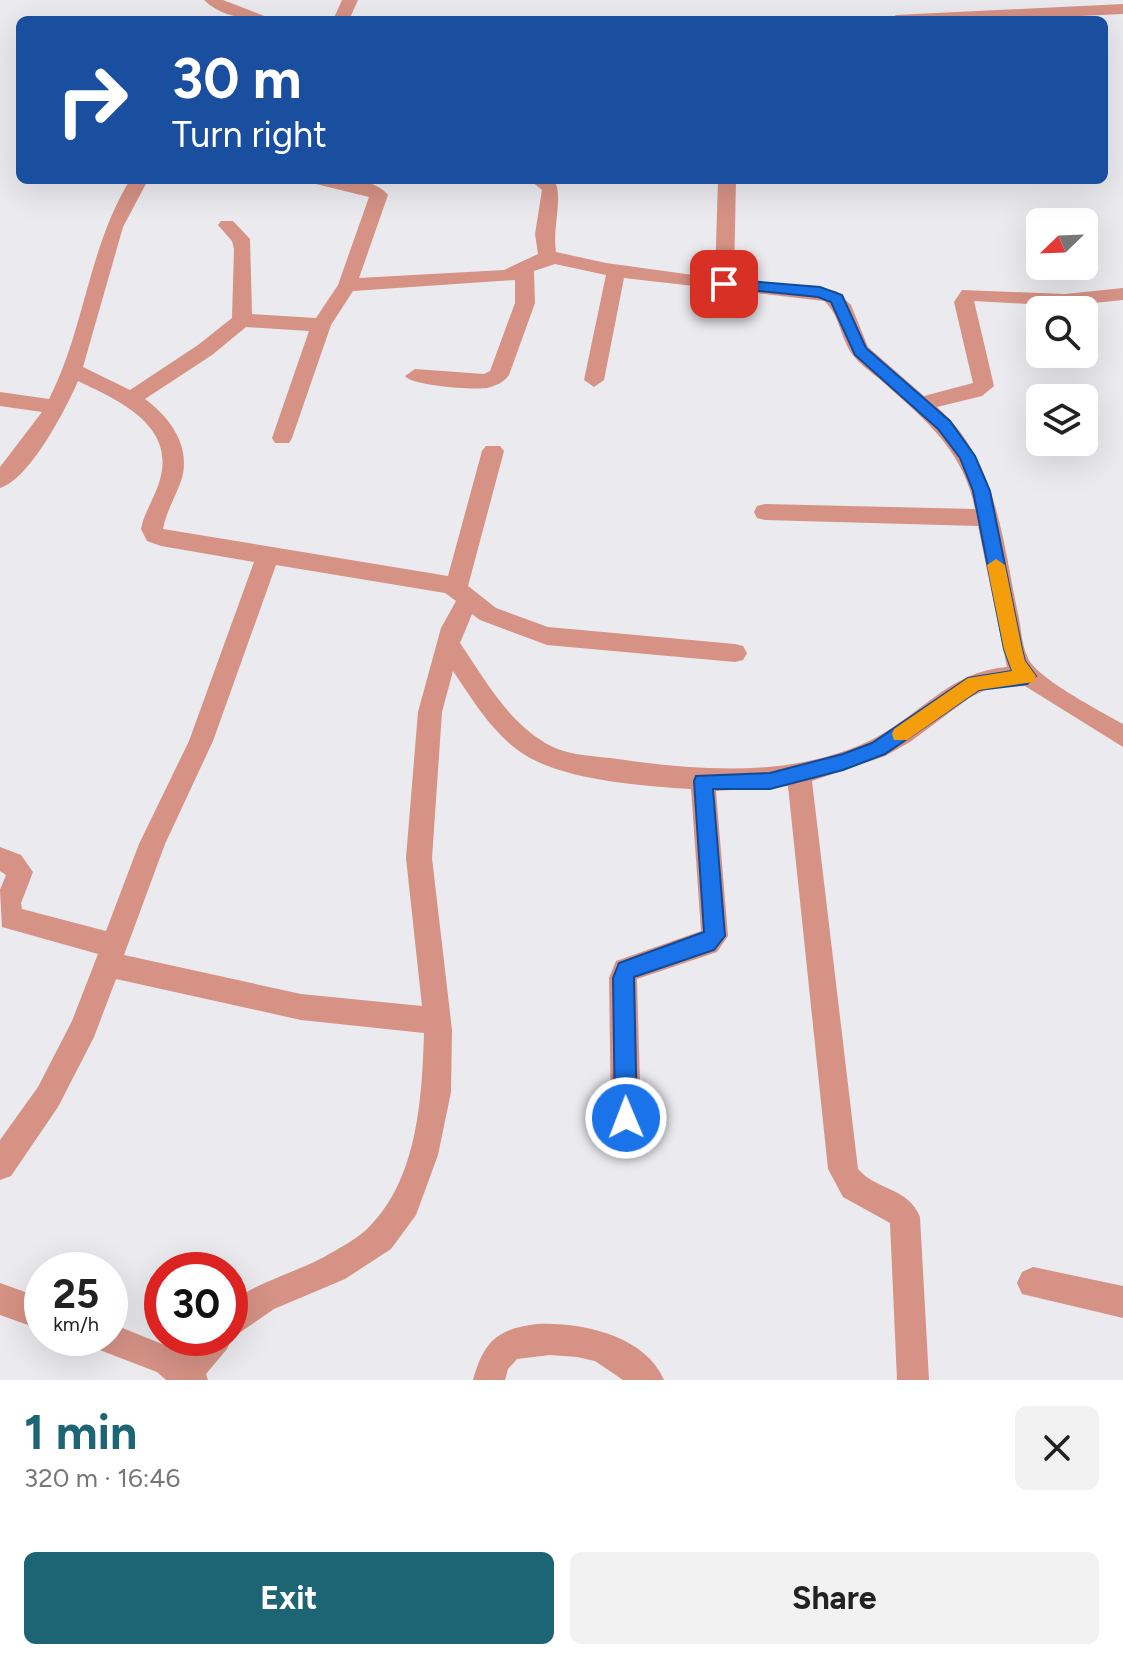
<!DOCTYPE html>
<meta charset="utf-8">
<style>
:root{--surface:#fff;--page:#f2f2f2;--text:#222;--muted:#767676;--accent:#1d6474}
body{margin:0;font-family:Figtree,sans-serif;background:var(--page);color:var(--text);height:100vh;display:flex;flex-direction:column;font-size:30px;white-space:nowrap}
*{box-sizing:border-box;margin:0}
p{font-size:26px;color:var(--muted)}
.icon{flex:none;width:44px;height:44px;fill:none;stroke:currentColor;stroke-width:2;stroke-linecap:round;stroke-linejoin:round}
.map{position:relative;height:1380px;overflow:hidden}
.panel{display:flex;flex-direction:column;background:var(--surface);flex:1}
.panel>*{flex:none}
.top-card{position:absolute;left:16px;top:16px;width:1092px;height:168px;border-radius:12px;box-shadow:0 8px 32px #0002;background:#1a4fa0;color:#fff;overflow:hidden}
.needle{width:52px;rotate:247deg}
.controls{position:absolute;left:1026px;top:208px;display:grid;gap:16px}
.controls a{display:grid;place-items:center;width:72px;height:72px;border-radius:12px;background:var(--surface);box-shadow:0 8px 32px #0002;font-size:40px}
.speed{position:absolute;left:24px;top:1252px;display:flex;gap:16px;font-size:40px;font-weight:700;text-align:center}
.speed>*{display:grid;place-content:center;width:104px;height:104px;border-radius:50%;background:var(--surface);box-shadow:0 8px 32px #0002;line-height:1}
.speed small{font-size:20px;font-weight:400}
.speed .limit{border:12px solid #d22;background:#fff;color:#111}
.pin{position:absolute;display:grid;place-items:center;width:68px;height:68px;color:#fff;margin:-34px;border-radius:16px;box-shadow:0 4px 12px #0006}
.me{position:absolute;width:88px;margin:-44px;rotate:359deg;stroke-linejoin:round;filter:drop-shadow(0 0 6px #0008)}
.turn{display:flex;align-items:center;gap:28px;height:168px;padding:0 24px;font-size:36px}
.turn .icon{width:104px;height:104px;stroke-width:2.5}
.turn b{display:block;font-size:56px;line-height:68px}
.round{display:grid;place-items:center;flex:none;width:84px;height:84px;border-radius:12px;background:var(--page)}
.head{display:flex;align-items:center;justify-content:space-between;height:136px;padding:0 24px}
h1{font-size:48px;font-weight:700;line-height:60px;color:var(--accent)}
.button{display:flex;gap:16px;margin-top:auto;padding:16px 24px}
.button a{flex:1;height:92px;border-radius:12px;background:var(--accent);color:#fff;font-size:32px;font-weight:700;line-height:92px;text-align:center}
.button a+a{background:var(--page);color:var(--text)}
.map>svg:first-child{display:block}
</style>
<div class="map">
<svg width="1123" height="1380" viewBox="0 0 1123 1380">
<rect width="100%" height="100%" fill="#ebeaef"/>
<g fill="none" stroke-linecap="round" stroke-linejoin="round">
<path fill="#d59285" fill-rule="evenodd" d="M204 0H223L275 20C251 20 222 18 204 0Z
M342 0H358L349 20H333Z
M1123 4V14L994 20H888L896 15Z
M130 180H148L123 227 83 367 130 390 198 345 232 318 234 249 232 241 218 225 221 221H233L250 239 252 314 316 318 338 285 369 197 316 184 313 180C336 180 372 175 388 195L359 278 504 270 538 254 535 234 542 190 530 180H554C564 195 552 229 556 252L606 263 715 278 718 180H736L734 279 836 291 851 305 868 347 924 396 973 383 954 302 962 290 1065 294 1123 288V300L1065 306 974 301 994 386 982 396 937 407C996 459 1002 537 1017 609 1021 624 1021 644 1028 658 1036 678 1102 712 1123 724V747L1025 686 1000 687 985 690 969 698 910 742 885 756 812 781 858 1169C877 1191 908 1187 920 1217L929 1380H897L890 1223 843 1197 828 1169 788 786 716 791 728 936 717 952 637 979 641 1118 636 1128 626 1133 616 1128 611 1118 609 978 616 961 701 931 691 789C642 786 558 780 519 751 491 731 472 699 453 671L442 712 432 858 452 1030 451 1092 438 1155 416 1215 391 1249 345 1279 274 1309 232 1338 227 1349 206 1374 208 1380H166L157 1372 97 1349 92 1338H110V1323L182 1352 195 1338H230V1303C259 1281 292 1274 324 1257 338 1249 359 1238 370 1226 418 1177 422 1097 424 1033L301 1020 116 979 94 1037 58 1107 11 1176 0 1180V1140L38 1087 72 1021 98 954 2 927 0 890 6 875 0 871V847L21 855 33 872 21 903 22 909 106 931 139 844 189 741 254 562 161 546 147 541 141 529 143 521C148 506 158 491 161 475 173 423 115 399 78 381 66 409 30 479 0 488V467L42 412 0 406V392L49 399C85 329 88 248 130 180ZM555 264 606 275 584 380 594 387 604 380 624 278 824 301C840 315 840 337 852 354 860 365 874 374 884 383 926 420 964 452 975 509L765 504 757 506 754 512 757 518 765 520 978 526 1007 667C949 671 918 718 869 741 790 778 702 771 618 759 597 756 572 756 553 747 510 726 486 681 460 643L472 614 480 620 547 645 735 662 743 660 747 653 743 646 735 644 548 627 496 608 468 586 504 451 500 446H486L482 451 448 576 163 529C166 512 175 498 181 481 192 448 171 418 145 399L212 355 246 327 309 331 272 438 275 443H289L292 438 331 325 353 291 515 280V303L490 371 484 374 415 369 405 376C412 386 473 390 487 388 496 386 504 382 509 375L535 303 534 271ZM276 565 445 593 456 601 441 628 418 712 406 858 422 1006 301 994 124 955 165 844 213 741Z
M1033 1267 1123 1286V1318L1022 1294 1017 1283 1022 1272Z
M0 1283 42 1298V1330L0 1315Z
M537 1324C580 1322 645 1335 664 1380H623L595 1361 577 1357 550 1355 517 1359 508 1369 505 1380H473C484 1341 497 1329 537 1324Z"/>
</g>
<path fill="#1a73e8" stroke="#114b97" stroke-width="2" d="M724 279 820 287 842 295 866 348 950 421 975 456 990 491 1022 649 1025 661 1036 676 1027 684 979 690 885 754 843 770 770 789H713L725 936 714 950 634 977 637 1118 634 1125 626 1129 618 1125 615 1118 613 978 619 963 704 932 694 781 696 776 770 773 843 754 872 743 968 678 1012 671 1004 649 973 491 960 458 938 429 855 355 831 302 818 297 719 287 717 284Z"/>
<path fill="#f59e0b" d="M996 559 1005 565 1022 649 1025 661 1036 676 1034 682 979 690 907 740H894L892 734 894 729 968 678 1012 671 1004 649 987 565Z"/>
</svg>
<div class="controls">
<a><svg class="needle" viewBox="-14 -14 28 28"><path d="M0-13l5 13h-10z" fill="#e53935"/><path d="M0 13l5-13h-10z" fill="#767676"/></svg></a>
<a><svg class="icon" aria-label="search" viewBox="0 0 24 24"><circle cx="10" cy="10" r="6"/><path d="M15 15l6 6"/></svg></a>
<a><svg class="icon" aria-label="layers" viewBox="0 0 24 24"><path d="M12 4l9 5-9 5-9-5zM3 14l9 5 9-5"/></svg></a>
</div>
<div class="speed"><div>25<small>km/h</small></div><div class="limit">30</div></div>
<div class="pin" style="left:724px;top:284px;background:#d93025"><svg class="icon" aria-label="arrive" viewBox="0 0 24 24"><path d="M6 21V4h12l-3 4 3 4H6"/></svg></div>
<svg class="me" style="left:626px;top:1118px" viewBox="-20 -20 40 40"><circle r="17" fill="#1a73e8" stroke="#fff" stroke-width="3"/><path d="M0-11L8 9 0 5-8 9z" fill="#fff"/></svg>
<div class="top-card">
<div class="turn"><svg class="icon" aria-label="right" viewBox="0 0 24 24"><path d="M7 20v-9h11M14 6l5 5-5 5"/></svg><div><b>30 m</b>Turn right</div></div>
</div>
</div>
<section class="panel">
<div class="head"><div><h1>1 min</h1><p>320 m · 16:46</p></div><a class="round"><svg class="icon" aria-label="close" viewBox="0 0 24 24"><path d="M6 6l12 12M18 6L6 18"/></svg></a></div>
<div class="button"><a>Exit</a><a>Share</a></div>
</section>
